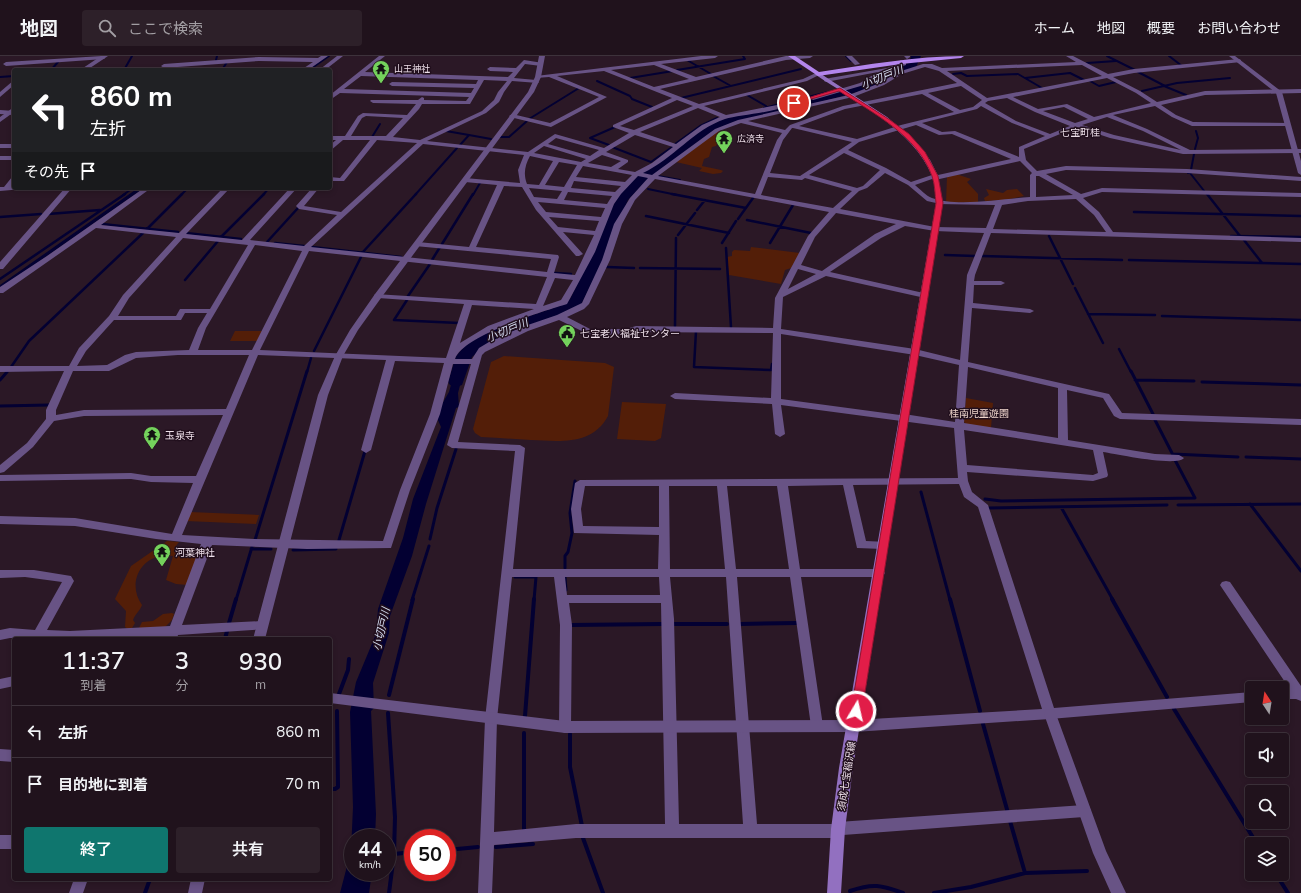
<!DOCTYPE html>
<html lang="ja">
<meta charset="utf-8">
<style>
:root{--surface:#20121c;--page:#2d2029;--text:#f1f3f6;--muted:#a29ea3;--line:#3d323b;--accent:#0f766e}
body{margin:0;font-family:"Nunito Sans","Noto Sans JP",sans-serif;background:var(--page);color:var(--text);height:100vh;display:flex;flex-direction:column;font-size:15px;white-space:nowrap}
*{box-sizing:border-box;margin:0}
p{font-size:13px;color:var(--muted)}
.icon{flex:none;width:22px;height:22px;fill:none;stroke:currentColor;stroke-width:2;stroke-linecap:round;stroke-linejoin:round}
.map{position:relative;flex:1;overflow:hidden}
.panel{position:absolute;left:12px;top:581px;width:320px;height:244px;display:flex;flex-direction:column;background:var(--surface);border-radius:4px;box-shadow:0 2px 6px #0003,0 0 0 1px var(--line)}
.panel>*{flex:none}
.guide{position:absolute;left:12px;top:12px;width:320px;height:122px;border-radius:4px;box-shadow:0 2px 6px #0003,0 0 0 1px var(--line);background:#202124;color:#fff;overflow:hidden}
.needle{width:26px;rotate:348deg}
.tools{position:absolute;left:1245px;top:625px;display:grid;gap:8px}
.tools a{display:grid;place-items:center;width:44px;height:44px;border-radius:4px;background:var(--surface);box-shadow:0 2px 6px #0003,0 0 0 1px var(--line);font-size:20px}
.speed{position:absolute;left:344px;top:773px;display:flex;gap:8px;font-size:20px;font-weight:700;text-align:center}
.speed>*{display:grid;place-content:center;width:52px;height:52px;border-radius:50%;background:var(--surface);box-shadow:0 2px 6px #0003,0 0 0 1px var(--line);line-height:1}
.speed small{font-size:10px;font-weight:400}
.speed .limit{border:6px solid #d22;background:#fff;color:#111}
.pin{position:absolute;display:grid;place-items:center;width:34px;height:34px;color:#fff;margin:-17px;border:2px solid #fff;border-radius:50%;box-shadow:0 1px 4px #0007}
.me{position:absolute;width:44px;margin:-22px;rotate:9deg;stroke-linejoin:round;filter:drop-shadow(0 0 3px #0008)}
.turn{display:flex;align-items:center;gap:14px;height:84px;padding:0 12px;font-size:18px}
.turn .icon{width:52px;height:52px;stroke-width:2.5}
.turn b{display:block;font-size:28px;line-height:34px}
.then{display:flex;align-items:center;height:38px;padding:0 12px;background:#0003;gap:8px;font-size:15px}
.eta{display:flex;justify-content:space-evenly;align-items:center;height:68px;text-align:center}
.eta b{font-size:24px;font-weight:600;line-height:28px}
.primary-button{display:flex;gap:8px;margin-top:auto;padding:8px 12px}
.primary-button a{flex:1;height:46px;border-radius:4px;background:var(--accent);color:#fff;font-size:16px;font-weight:600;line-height:46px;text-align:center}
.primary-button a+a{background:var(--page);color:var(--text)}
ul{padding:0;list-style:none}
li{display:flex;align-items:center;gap:12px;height:52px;padding:0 12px;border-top:1px solid var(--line)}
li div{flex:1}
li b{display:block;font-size:15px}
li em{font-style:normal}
header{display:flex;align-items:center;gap:24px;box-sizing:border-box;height:56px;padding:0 20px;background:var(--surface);border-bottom:1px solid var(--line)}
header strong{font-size:19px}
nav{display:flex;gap:22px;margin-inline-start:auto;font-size:14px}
.search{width:280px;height:36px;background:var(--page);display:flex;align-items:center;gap:10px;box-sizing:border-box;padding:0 14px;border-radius:4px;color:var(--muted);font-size:15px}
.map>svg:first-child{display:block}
</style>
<header>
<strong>地図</strong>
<div class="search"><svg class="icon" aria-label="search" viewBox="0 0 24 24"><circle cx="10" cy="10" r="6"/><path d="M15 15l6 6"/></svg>ここで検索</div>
<nav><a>ホーム</a><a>地図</a><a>概要</a><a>お問い合わせ</a></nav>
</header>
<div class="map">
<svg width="1301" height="837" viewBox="0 0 1301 837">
<rect width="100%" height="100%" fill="#2b1826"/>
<path fill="#531e08" d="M718 75 724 76 716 90 712 91 709 101 704 103 702 110 721 114 723 115 721 117 713 118 699 115 702 112 676 106Z
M956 118 971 123 967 126 978 138V146L946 147 947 120Z
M986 133 1003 137 1007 134 1017 133 1024 140 1005 144 985 145 984 142 989 139Z
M751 191 800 197 791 212 785 214 781 228 729 219 727 201 732 200V196L734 194 750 195Z
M235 275H263L258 285H230Z
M504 300 605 307 614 311 608 360C592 390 559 385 531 384 514 383 498 382 481 381L475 377 473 373 491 306Z
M966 342 993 347 991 372 968 369 964 366Z
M622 346 666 348 661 382 655 385 617 383Z
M190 456 259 459 256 468 186 465Z
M167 485 179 486 175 491 177 494 198 496 188 529 176 528 166 524 173 500C144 495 125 525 142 549 140 555 135 558 133 564L135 567 132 572 128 573 125 571 126 555 115 543 131 510Z
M172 557 174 558 172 564 165 571 138 574 142 566 153 565 163 558Z"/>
<path fill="#030032" d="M138 132H144L0 233V229Z
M457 307H466L458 337 459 351 456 352 426 448 412 500 390 560 389 577 373 627 374 652 371 655 376 758 375 782H353V816H372L369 837H340L351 795 353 751 350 656 356 626 376 578 378 553 403 482 413 443 441 371 437 362 442 348 449 336Z"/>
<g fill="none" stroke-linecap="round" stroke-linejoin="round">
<path stroke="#030032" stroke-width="2" d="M846 0 851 5
M1107 0 1135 14
M1169 0 1182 10
M216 4 217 0
M687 4 711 18
M1087 7 1116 5
M51 14 58 6
M105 14 125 13
M124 14 132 0
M222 14 227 6
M309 14 329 0
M677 14 745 3 743 0
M1138 16 1165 30
M953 18 961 17 967 20 1018 18 1042 32
M713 20 731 30
M0 21 14 20
M630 22 673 15
M1025 22 1070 17 1084 24
M597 25 630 40 632 43 652 51
M871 25 874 27
M1090 25 1099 30 1116 26
M1164 30 1186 39
M1142 35 1177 27 1230 22
M747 39 766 50
M681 42 801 13
M764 52 828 36
M529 63 579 32
M446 75 469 79
M370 81H372L380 68
M500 81H509L527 65
M675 88 700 70 717 62
M460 89 469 79 491 83
M609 89 590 82 615 71
M612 91 651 106 672 91
M1195 93 1198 82 1196 75
M1191 114 1194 98
M1188 117H1190L1205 136
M658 120 680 124
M648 133 677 139
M123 139 133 132
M181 139 188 132
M263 139 269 132
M415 139 457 92
M473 139 480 127"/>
<path stroke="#030032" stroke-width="2.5" d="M672 138 746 152
M1207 138 1240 180
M697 154 705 144
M1134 156 1301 160
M48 158 100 154
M646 160 729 177
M0 161 41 158
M738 163 753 142
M747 164 811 177
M102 168 178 176
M147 173 182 138
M186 177 241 183
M678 179 695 157
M1049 180 1073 228
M1231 180 1301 181
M221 181 264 138
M1244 184 1262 207
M267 186 298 152
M275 187 304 190
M722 187 736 165
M770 187 793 149
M442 188 473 138
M312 191 401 201
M726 192 731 271
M362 197 416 138
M945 199 975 200
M982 200 1122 204
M432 204 440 191
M1129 204 1301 208
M607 211 634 212
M640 212 720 213
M555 217 571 218
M0 223 125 138
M185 224 218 185
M1075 232 1103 287
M408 240 430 208
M407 244 394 264 459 267
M1088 258 1155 259
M1162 260 1301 264
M675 270 676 182
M696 275 694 311 771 314 772 308
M1119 293 1131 316
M314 295 361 201
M11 311 29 285 143 177
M307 316 311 302"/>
<path stroke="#030032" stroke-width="3" d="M1131 315 1154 360
M0 324 7 316
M1135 324 1194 325
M1202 326 1301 329
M0 350 49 349
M1155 364 1173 399
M1173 398 1238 401
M1246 401 1301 403
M921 436 950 544
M985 443 1001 445 1195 442 1175 404
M1250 448 1301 515
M1178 449 1301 448
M1061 451 1113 544
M989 452 1167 449
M430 483 437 452 456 393
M255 484 307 315
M339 484 365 395
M251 493H271
M293 494 336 493
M565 512V500L568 496 572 477 570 457 575 425
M515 521H536L534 544
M565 521 566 534
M236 544 252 491
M412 544 429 490"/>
<path stroke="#030032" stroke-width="4" d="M950 543 980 655
M1112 543 1167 641
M229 567 236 543
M674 568H727
M740 568 797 567
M571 569 662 568
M225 583 227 575
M339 638 348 614 349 603
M389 639 413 543
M1174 653 1257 788
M388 657 395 761 394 798 389 837
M525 660 534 543
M983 668 1008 757
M524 677V776
M570 678V711L582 770
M330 733H335L338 731 337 655
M1010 765 1025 817
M583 782 603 837
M496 791 533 788
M447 794 478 791
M394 798 413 796
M1276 818 1288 837
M850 835C873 827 881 829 903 837
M145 837 150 823
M934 837 971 831 1025 817 1087 815"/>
<path fill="#030032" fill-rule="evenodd" d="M911 0H921L916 11C896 18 878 30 857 36 816 48 773 57 731 67L713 75 647 124 628 144 606 198 581 249 569 256 531 269 488 287 472 301 462 329 456 331 450 329 448 326 456 300 465 290 478 281 521 263 559 250 570 243 592 198 611 153 619 139 639 118 705 71 723 63 850 32 870 25 889 14 909 7Z"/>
<path fill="#685385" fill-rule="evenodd" d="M102 0 105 2 104 3 6 10 3 8 6 6Z
M321 0H328L308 14H301L313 6 259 5 164 12 161 10 164 8 259 1 318 2Z
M337 0H343L325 14H319Z
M379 0H385L365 16 508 21 513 16 490 15 487 13 490 11 516 12 524 4 543 7V9L541 10 525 8 514 22 536 24 539 26 538 27 512 25 504 36 499 46 486 57 427 85 528 96 555 78 604 92 629 77 613 71V69L672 42 604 15 557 20 607 41 551 71 510 61 509 60 512 58 550 67 599 41 549 21 536 22V20L701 0H718L715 2 661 8 696 21 786 0H813L810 2 786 4 660 33 699 48 803 23 818 16 821 18 807 25 704 50 726 59 782 48 785 50C777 56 739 59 725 63 693 74 673 103 643 117L652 119 715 73 738 64 849 39 880 27 898 16 923 8H932L942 12 1076 6 1066 0H1073L1108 18 1134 13 1239 3 1241 4V6L1134 17 1113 21 1140 35 1157 46 1205 35 1301 33V37L1205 39 1161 49 1176 59 1193 66 1290 67V69L1288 70H1192L1172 61 1155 50 1113 59 1147 73 1190 94 1301 93V97L1183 98 1110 82 1077 71 1024 93 1026 104 1037 115 1066 110 1187 113 1301 121V125L1187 117 1066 114 1046 118 1081 138 1102 132 1301 137V141L1102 136 1083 142 1099 156 1113 176 1301 182V186L991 177 975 219 974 225H1001L1005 227 1001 229H974L973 247 1030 253 1034 255 1030 257 972 252 968 306 1109 338 1122 357 1301 363V369L1120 363 1114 360 1103 342 1067 334 1068 384 1155 398 1179 399 1184 402C1177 411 1116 398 1103 396L1108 419 1107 421 1093 425 967 416 968 425 972 436 988 449 1054 652 1252 636V646L1050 663 854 676 849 674 848 670 849 666 854 664 1042 653 978 451 964 441 959 428 853 429 866 485 887 486 888 489 887 492 883 493 857 492 843 429 788 430 800 513H879L883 514 885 517 883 520 879 521H801L823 670 822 674 817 676 812 674 811 670 790 521H737L757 768H833L838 766 1084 749 1089 750 1091 755 1089 760 1084 761 843 779 838 782H576L494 789 492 837H478L485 663 515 395 452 392 447 389 471 308H453L440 358 410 434 391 492 307 493 212 489 182 569 262 565 266 567 268 570 266 573 178 579 177 583H165L166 580 103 583 10 582 0 584V574L10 572 35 574 62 526 25 521 0 522V514H34L71 520 74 525 47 574 70 575 170 570 201 488 156 483 75 470 0 468V460L75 462 172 478 193 427 151 426 131 423 0 425V419L131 417 151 420H196L223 359 84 360 54 365 33 391 4 416 0 417V409L27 387 46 363V354L64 315 0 316V310H69L79 292 109 260 123 239 176 181 96 172 3 237H0V231L47 200 144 132H151L101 169 179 177 223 132H230L186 178 242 184 290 132H297L250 184 304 190 337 159 299 153 296 150 312 132H319L304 150 341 156 417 87 377 84 344 125H330V121L340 122 370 84H343L330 95V89L336 84H330V80H345L358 60 363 57 407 59 416 48 373 47 370 45 371 44H418L422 41 424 42V44L466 45 469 41 340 37 330 44V39ZM654 9 689 23 654 31 611 14ZM1082 9 1102 20 987 42 947 15ZM925 11 939 15 957 27 843 50 790 69 785 74 748 65 853 41 884 29 902 18ZM361 20 478 24 476 28 392 26 389 28 392 30 474 32 471 37 344 33ZM1107 22 1136 37 1151 47 1094 61 1067 48 1038 53 1013 41ZM484 24 507 25 498 36 494 44 482 55 420 84 393 81 419 53 422 48H470ZM961 30 982 44 973 51 960 54 928 37ZM922 38 954 56 901 69 857 83 799 70 845 53ZM1007 42 1035 56 1070 70 1050 78 1016 65 985 47 988 45ZM677 44 693 50 634 74 620 70ZM981 50 1012 67 1045 80 1019 91V101L955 75 942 76 922 67 977 53ZM1064 51 1088 63 1075 67 1043 55ZM698 52 720 61 702 69 676 88 640 76ZM366 60 403 62 386 80H351L362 62ZM1107 61 1143 75 1181 94 1114 79 1082 69ZM741 67 782 77 777 84 755 138 658 120 719 75ZM916 69 939 79 952 78 1011 103 938 119 935 118 911 126 886 112 848 94 859 86ZM792 72H793L852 86 800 120 770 117 783 84ZM635 79 673 91 652 107 635 116 618 113 628 106V104L606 96ZM556 82 599 94 590 100 548 88ZM423 88 524 99 518 114 520 127 465 122 462 124 465 126 497 129 469 191 418 186 414 188 415 190 551 203 547 216 311 191ZM544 90 586 103 581 106 534 97ZM844 97 880 114 863 130 857 132 809 119ZM602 99 621 105 611 111 588 107ZM530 100 553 105 539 129 527 128C523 118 525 109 530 100ZM1020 105 1032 117 1030 119V141C1003 143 956 151 932 142 926 140 920 133 915 129L932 123 935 124ZM559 106 577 109 564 131 545 129ZM583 110 632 119 625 126 576 121ZM885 117 908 129 927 145 936 147 937 148 995 149 986 172 935 171 840 153 859 135 867 132ZM638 120 648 122 630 142 614 168 602 204 582 247 557 259 522 271 489 286 479 292 472 303H455C462 280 544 255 567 248L595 196 614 148 621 138ZM1036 120H1039L1073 139 1036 141ZM768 121 802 124 805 122 852 135 833 152 761 139ZM655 123 829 156 808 180 775 242 773 272 636 270 626 273H590L567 261 584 253 589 248 610 204 622 168 635 144ZM574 125 621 130 615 136 571 132ZM504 130 522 131 536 154 576 200H579L583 198 563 176 594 179 575 219 554 217 559 201 558 199 476 191ZM529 132 562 135 557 143 534 141ZM568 136 612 140 607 148 564 144ZM1076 143 1094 159 1106 176 993 173 1002 149 1028 145ZM538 146 605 152 601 161 546 156ZM836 157 896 168 875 178 822 215 801 209 815 181ZM549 161 599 165 595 175 558 171ZM905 170 935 175 984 177 967 219 960 304 915 293 781 273 783 241 826 220 925 242H928V238L830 216 881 182ZM183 182 248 189 210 253H180L176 260H118L129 242ZM255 189 302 195 252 294H198L206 272ZM309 195 547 221 536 248 375 238 374 240 378 242 464 248 446 302 260 294ZM798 213 816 218 788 233ZM555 222 573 224 561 244 543 250ZM472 249 534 253 488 270 460 287ZM185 257H207L198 272 189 294 136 296 125 299 107 309 77 310 86 295 114 264H181ZM559 264 588 278 627 279 637 276 773 277 771 342 675 337 670 340 675 343 772 348 775 378 780 381 785 378 781 349 954 372 958 422 580 424 575 427 571 453 574 477 659 479 658 513H513L525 392 520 389 458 386 482 299 485 296 528 275ZM781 278 915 299 959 309 955 366 904 358 900 359 781 343ZM178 299H249L226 353 84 354 56 359V354L73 315H109L136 302ZM258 299 386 304 361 394 366 397 371 394 395 305 444 307 430 358 400 434 383 485 254 483 182 479ZM968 311 1058 332V382L964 367ZM964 374 1093 394 1098 417 1093 419 967 409ZM585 430H659V471L583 470 581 453ZM669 430H717L725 513H670ZM727 430H777L789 513H736ZM512 521H554L560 569 559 671 560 675 565 677 570 675 571 671 572 569 569 547H661L665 768H576L494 776 497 663ZM565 521H659L660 539H567ZM670 521H726L743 768H679L674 563Z
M846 0H852L860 8 855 9Z
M904 0H910V1L907 3Z
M901 4 906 7V9L890 14 864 29 813 44 810 42 860 27 878 16 826 26 824 25V23L887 12 900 8 898 6Z
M14 24V29L0 41V36Z
M0 54 14 55V59L0 58Z
M0 88H14V92H0Z
M0 100H14V104H0Z
M14 120V127L11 130H14V132H24L23 133 0 135V131H4L12 121Z
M65 132H72L3 213H0V206Z
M1226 525 1230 526 1301 630V645L1296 643H1282V633L1289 632 1222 532 1220 529 1222 526Z
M14 620V630L0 633V623Z
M0 693 14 694V706L0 705Z
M0 779H14V793H0Z
M74 823H88L83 837H69Z"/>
<path fill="#685385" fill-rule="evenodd" d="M101 0H108L87 14H80Z
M539 0H545L541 21 534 36 381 242 358 274 343 300 328 339 265 583H253L318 339 335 300 350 274 375 238 528 36 535 21Z
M1229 0H1235L1282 36 1301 105V119L1298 117 1276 37Z
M14 51V56L0 66V61Z
M330 637 565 665 854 664 859 666 860 670 859 674 854 676 565 677 330 647Z
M1050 653 1054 654 1056 658 1106 795 1126 837H1111L1093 797 1044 658 1046 654Z
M191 823H205L202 837H188Z"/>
<path fill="#9270c0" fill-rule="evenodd" d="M818 16 887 61 918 88 930 104 938 120 942 147 853 712 845 773 841 837H827L831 773 839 712 936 147C935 138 935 128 932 120 914 74 855 45 816 19L815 18Z"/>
<path fill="#b385ed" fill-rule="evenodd" d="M788 0H795L819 16C867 9 915 0 964 0L961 2 901 8 818 20Z"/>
</g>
<path fill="#e11d48" stroke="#92132f" d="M840 32 890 64 909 78 925 96 938 120 943 147 862 655 860 658 856 660 852 658 851 655 936 147C935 139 935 128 932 120 917 79 873 57 839 35L794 48 791 47Z"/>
<defs>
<symbol id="temple-pin" viewBox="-11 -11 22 30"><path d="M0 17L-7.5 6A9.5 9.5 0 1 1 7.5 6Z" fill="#74d25c" stroke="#210f1d"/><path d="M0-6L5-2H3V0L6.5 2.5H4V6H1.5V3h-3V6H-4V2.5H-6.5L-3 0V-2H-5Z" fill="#111"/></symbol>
<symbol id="civic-pin" viewBox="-11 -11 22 30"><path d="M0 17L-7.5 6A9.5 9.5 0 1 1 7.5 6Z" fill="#74d25c" stroke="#210f1d"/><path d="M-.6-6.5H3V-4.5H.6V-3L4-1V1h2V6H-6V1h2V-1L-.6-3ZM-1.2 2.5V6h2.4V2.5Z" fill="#111"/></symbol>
</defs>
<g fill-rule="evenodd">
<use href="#temple-pin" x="371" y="3" width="20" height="27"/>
<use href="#temple-pin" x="714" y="73" width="20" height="27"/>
<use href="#civic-pin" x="557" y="267" width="20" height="27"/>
<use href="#temple-pin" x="142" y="369" width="20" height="27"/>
<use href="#temple-pin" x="152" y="486" width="20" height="27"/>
</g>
<g text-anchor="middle" stroke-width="3" stroke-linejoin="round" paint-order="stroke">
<g font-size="9" fill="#eddfe9" stroke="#210f1d" text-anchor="start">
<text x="394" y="16">山王神社</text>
<text x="737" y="86">広済寺</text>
</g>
<g font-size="10" fill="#eddfe9" stroke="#210f1d">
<text x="1080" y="80">七宝町桂</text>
</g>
<g font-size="10" fill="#eddfe9" stroke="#210f1d" text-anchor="start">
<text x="580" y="281">七宝老人福祉センター</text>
<text x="165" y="383">玉泉寺</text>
<text x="175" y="500">河葉神社</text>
</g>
<g font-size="10" fill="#f0d7ce" stroke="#210f1d">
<text x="979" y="361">桂南児童遊園</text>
</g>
<g font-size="10" fill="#eddfe9" stroke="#210f1d">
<text transform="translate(846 720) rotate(-81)" y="4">須成七宝稲沢線</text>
</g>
<g font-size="11" font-style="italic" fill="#d6def3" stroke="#210f1d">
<text transform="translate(882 21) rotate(-22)" y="4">小切戸川</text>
<text transform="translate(507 274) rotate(-23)" y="4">小切戸川</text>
<text transform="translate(381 573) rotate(-77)" y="4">小切戸川</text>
</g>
</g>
</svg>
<div class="tools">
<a><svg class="needle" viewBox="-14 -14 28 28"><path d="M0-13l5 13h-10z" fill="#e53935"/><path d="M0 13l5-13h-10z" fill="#a29ea3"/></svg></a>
<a><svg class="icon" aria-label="sound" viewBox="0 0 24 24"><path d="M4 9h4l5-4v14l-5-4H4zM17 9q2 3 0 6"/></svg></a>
<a><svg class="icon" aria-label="search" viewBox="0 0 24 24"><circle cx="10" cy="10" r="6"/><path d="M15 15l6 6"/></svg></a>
<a><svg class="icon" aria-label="layers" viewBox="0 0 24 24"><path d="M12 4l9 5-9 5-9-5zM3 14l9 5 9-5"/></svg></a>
</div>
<div class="speed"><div>44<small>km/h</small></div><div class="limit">50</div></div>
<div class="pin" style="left:794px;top:47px;background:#d93025"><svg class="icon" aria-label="arrive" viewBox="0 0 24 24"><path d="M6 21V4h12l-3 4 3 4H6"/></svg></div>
<svg class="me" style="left:856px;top:655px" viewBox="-20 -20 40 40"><circle r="17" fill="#e11d48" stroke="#fff" stroke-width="3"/><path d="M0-11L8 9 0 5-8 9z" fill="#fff"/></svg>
<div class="guide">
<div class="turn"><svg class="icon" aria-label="left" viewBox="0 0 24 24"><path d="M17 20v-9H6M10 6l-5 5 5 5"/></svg><div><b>860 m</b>左折</div></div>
<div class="then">その先<svg class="icon" aria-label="arrive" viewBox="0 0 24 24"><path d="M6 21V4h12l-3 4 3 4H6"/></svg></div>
</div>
<section class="panel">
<div class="eta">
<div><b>11:37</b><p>到着</p></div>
<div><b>3</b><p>分</p></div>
<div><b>930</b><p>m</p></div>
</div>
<ul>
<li><svg class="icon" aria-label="left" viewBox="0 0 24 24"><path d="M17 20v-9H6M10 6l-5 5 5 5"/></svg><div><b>左折</b></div><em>860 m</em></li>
<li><svg class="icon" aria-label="arrive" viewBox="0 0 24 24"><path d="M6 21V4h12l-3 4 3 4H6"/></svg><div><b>目的地に到着</b></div><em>70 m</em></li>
</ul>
<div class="primary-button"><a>終了</a><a>共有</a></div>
</section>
</div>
